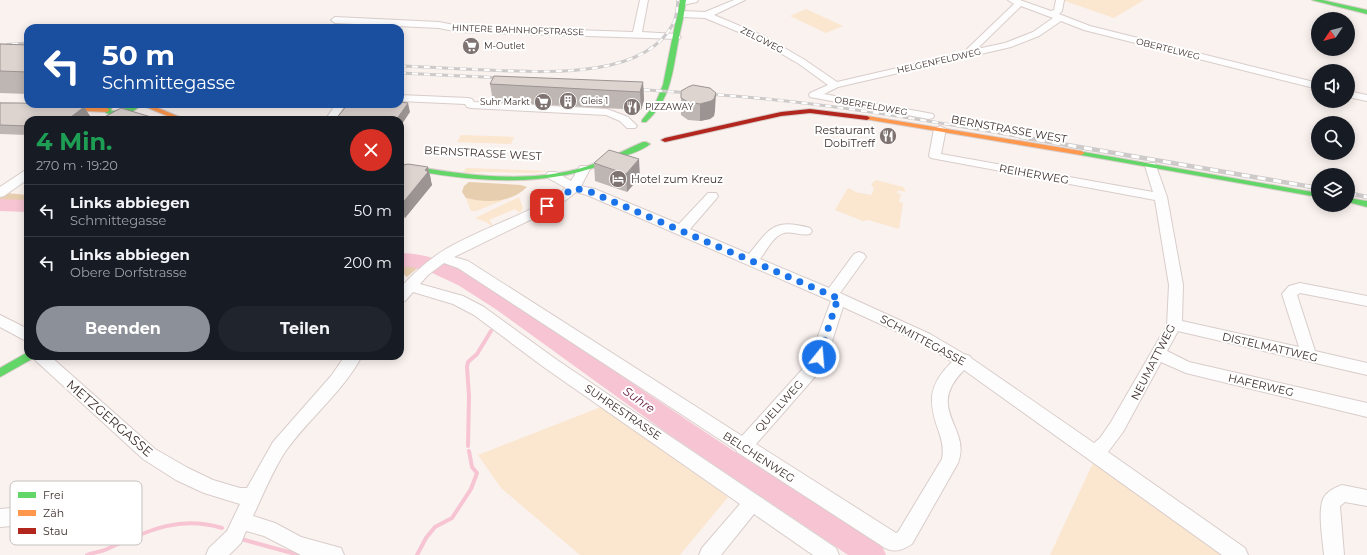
<!DOCTYPE html>
<html lang="de">
<meta charset="utf-8">
<style>
:root{--surface:#171b24;--page:#20242c;--text:#f1f3f6;--muted:#9ea1a6;--line:#363941;--accent:#8c9099}
body{margin:0;font-family:Montserrat,sans-serif;background:var(--page);color:var(--text);height:100vh;display:flex;flex-direction:column;font-size:15px;white-space:nowrap}
*{box-sizing:border-box;margin:0}
p{font-size:13px;color:var(--muted)}
.icon{flex:none;width:22px;height:22px;fill:none;stroke:currentColor;stroke-width:2;stroke-linecap:round;stroke-linejoin:round}
.map{position:relative;flex:1;overflow:hidden}
.sheet{position:absolute;left:24px;top:116px;width:380px;height:244px;display:flex;flex-direction:column;background:var(--surface);border-radius:12px;box-shadow:0 2px 10px #0003}
.sheet>*{flex:none}
.guide{position:absolute;left:24px;top:24px;width:380px;height:84px;border-radius:12px;box-shadow:0 2px 10px #0003;background:#1a4fa0;color:#fff;overflow:hidden}
.needle{width:26px;rotate:235deg}
.buttons{position:absolute;left:1311px;top:12px;display:grid;gap:8px}
.buttons a{display:grid;place-items:center;width:44px;height:44px;border-radius:50%;background:var(--surface);box-shadow:0 2px 10px #0003;font-size:20px}
.pin{position:absolute;display:grid;place-items:center;width:34px;height:34px;color:#fff;margin:-17px;border-radius:8px;box-shadow:0 2px 6px #0006}
.me{position:absolute;width:44px;margin:-22px;rotate:17deg;stroke-linejoin:round;filter:drop-shadow(0 0 3px #0008)}
.turn{display:flex;align-items:center;gap:14px;height:84px;padding:0 12px;font-size:18px}
.turn .icon{width:52px;height:52px;stroke-width:2.5}
.turn b{display:block;font-size:28px;line-height:34px}
.round{display:grid;place-items:center;flex:none;width:42px;height:42px;border-radius:21px;background:var(--page)}
.head{display:flex;align-items:center;justify-content:space-between;height:68px;padding:0 12px}
h1{font-size:24px;font-weight:700;line-height:30px;color:#1e9e55}
.button{display:flex;gap:8px;margin-top:auto;padding:8px 12px}
.button a{flex:1;height:46px;border-radius:24px;background:var(--accent);color:#fff;font-size:16px;font-weight:700;line-height:46px;text-align:center}
.button a+a{background:var(--page);color:var(--text)}
ul{padding:0;list-style:none}
li{display:flex;align-items:center;gap:12px;height:52px;padding:0 12px;border-top:1px solid var(--line)}
li div{flex:1}
li b{display:block;font-size:15px}
li em{font-style:normal}
.map>svg:first-child{display:block}
</style>
<div class="map">
<svg width="1367" height="555" viewBox="0 0 1367 555">
<rect width="100%" height="100%" fill="#faf2ef"/>
<path fill="#fbe6cf" d="M1062 0H1144L1114 18Z
M806 9 843 26 826 33 790 16Z
M461 135 514 137 511 144 457 142Z
M466 168 549 171 534 173 486 172 463 173Z
M876 180 903 187 905 190V192L898 190 897 193 901 194 899 202 903 203 899 229 868 220 863 221 835 210 848 188 855 191V192L871 195 874 189 871 184Z
M519 197 523 208 520 213 515 209 489 220 493 225 491 226 486 222 475 218Z
M466 198 475 200H504L476 211H471Z
M601 407 728 497 680 555H580L501 488 478 455Z
M1093 463 1222 555H1050Z"/>
<path fill="#e7ceae" d="M469 182 521 185 527 187C511 203 487 203 466 198L462 192 464 186Z
M6 193 28 195V211L0 209V197Z
M400 254 415 255 428 259 407 277 400 271Z"/>
<g fill="none" stroke-linecap="round" stroke-linejoin="round">
<path stroke="#f7c4d4" stroke-width="4" d="M468 446 469 396 467 367 468 362 477 354 491 331
M241 539 299 555
M87 555C94 552 101 552 107 549 147 531 178 515 222 528
M417 555 426 538 435 527 452 518 471 489 477 473 472 467 469 451"/>
<path fill="#f7c4d4" fill-rule="evenodd" d="M0 199 28 200V212L0 211Z
M400 253C457 253 517 303 562 335 603 363 643 391 684 418 749 462 816 503 882 546L886 555H848L667 433 497 310 458 285 430 272 411 267H400Z"/>
<defs>
<path id="street" d="M640 0H648L642 32 676 34 681 37 679 39 459 32 439 28 335 23 331 20 335 17 439 22 459 26 633 32Z
M681 0H698L697 2 683 5 679 2Z
M734 0H745L714 15 764 36 805 60 837 82 966 52 967 49 1014 4 1008 0H1020L1051 11 1054 10 1056 0H1064L1062 11 1059 14 1090 26 1318 83V89L1084 30 1061 21 1039 36 1011 47 838 87 824 94 933 114 934 116 933 118 929 119 810 97 809 95 810 93 828 85 799 64 758 40 705 18 682 17 678 14 682 11 705 12ZM1021 6 1053 18 1033 32 1005 43 977 49Z
M1348 91 1367 95V101L1348 97Z
M400 95 468 98 472 99 474 102 607 109 628 117 637 126 635 128H627L620 121 606 115 471 108 467 107 465 104 400 101Z
M336 104H346L335 120H325Z
M940 126 946 129 941 154 1153 192 1145 166 1147 163H1155L1167 197 1183 285 1182 321 1299 347 1282 294 1289 286 1300 283 1367 296V306L1300 293 1297 295 1315 351 1367 363V375L1178 331 1167 351 1189 362 1367 403V417L1186 373 1161 362 1123 432 1108 452 1245 548 1248 555H1222L964 370C924 410 972 427 958 463L912 544C902 550 896 553 885 548L737 452 736 450 458 268 444 263 428 275 420 284 463 296 484 307 557 360 836 548 839 555H813L754 514 721 555H699L702 548 740 504 545 368 474 315 453 304 413 292 405 301 400 302V288C414 273 429 259 446 249 485 226 530 215 566 188L548 178 546 175 548 172H556L571 181 580 166H588L590 169 581 186 595 189 679 224 708 193H716L718 196 716 199 690 229 749 254C770 228 774 218 810 228L812 231 810 234C801 236 792 231 784 233 774 235 766 251 760 259L829 288 854 254 859 252 864 254 866 257 840 293 930 334 964 354 970 356 971 358 1094 443 1100 438 1111 422 1167 325 1169 285 1155 200 931 158 929 156 934 129ZM576 192 587 195 831 301 808 363 742 436 468 261 454 257 534 218 566 200ZM843 307 920 342 952 362C928 385 928 402 939 432 942 441 944 449 942 459L898 532 896 533 756 444 820 371 827 357Z
M28 170V179L4 196 0 197V187L24 171Z
M0 315 28 329V342L0 327Z
M32 356H50L155 449 188 468 213 480 240 488H247L273 442 331 376 345 356H362C342 393 308 419 285 452 272 472 263 495 253 516L275 523 301 537 341 548 344 555H301L264 536 246 531 241 543 229 555H206L209 548 227 531 240 504 204 493 176 480 143 459 35 360Z
M1342 485 1367 490V506L1345 502 1340 506 1344 555H1324C1323 541 1317 509 1324 497 1328 491 1336 487 1342 485Z
M71 503H89L96 506 98 512 96 518 89 521H71L0 527V509Z"/>
<path id="fast" d="M680 0H686L685 6C684 18 680 30 678 43 672 74 671 99 646 122H642V120L655 104 663 85Z
M1312 0H1322L1367 10V14Z
M109 104 112 106 111 111C123 112 131 104 142 104 133 114 119 117 106 113L104 109 107 105Z
M643 142H646L650 144C642 151 629 154 619 158 549 190 474 182 400 168V164C458 174 520 184 578 169 601 163 622 151 643 142Z
M1078 151 1318 193V197L1081 155 1077 153Z
M1348 198 1367 201V207L1348 202Z
M28 352V356H33L32 359 0 377V368Z"/>
<path id="slow" d="M0 103 107 108 110 110 107 112 0 107Z
M139 104H148L187 120H177Z
M867 116 1081 151 1085 153 1081 155 865 119 864 118Z"/>
<path id="jam" d="M810 109 867 116 870 118 867 120 810 113 781 116 665 142 661 140 665 138 781 112Z"/>
</defs>
<use href="#street" stroke="#d8cdca" stroke-width="2"/>
<use href="#fast" stroke="#d8cdca" stroke-width="2"/>
<use href="#slow" stroke="#d8cdca" stroke-width="2"/>
<use href="#jam" stroke="#d8cdca" stroke-width="2"/>
<use href="#street" fill="#fefdfd" fill-rule="evenodd"/>
<use href="#fast" fill="#63d668" fill-rule="evenodd"/>
<use href="#slow" fill="#ff974d" fill-rule="evenodd"/>
<use href="#jam" fill="#b3261e" fill-rule="evenodd"/>
<defs>
<path id="rail-far1" d="M0 45 28 43
M400 66C429 67 459 69 488 70 541 72 644 80 673 24 677 17 677 8 678 0
M400 73 504 78
M632 89 692 93
M706 94C814 101 920 119 1027 138"/>
<path id="rail" d="M1021 137 1318 188
M1348 193 1367 197"/>
</defs>
<use href="#rail-far1" stroke="#cdcac9" stroke-width="3"/>
<use href="#rail" stroke="#cdcac9" stroke-width="4.5"/>
<use href="#rail-far1" stroke="#fff" stroke-width="2" stroke-dasharray="6" stroke-linecap="butt"/>
<use href="#rail" stroke="#fff" stroke-width="3" stroke-dasharray="8" stroke-linecap="butt"/>
</g>
<path fill="#beb6b3" d="M0 44 28 45V94L0 93Z
M643 82 644 100 641 110 493 102 490 84Z
M681 91 715 110 714 116 710 119 700 121 688 120 681 115Z
M0 103 84 107 90 116 85 120H28V135L0 134Z
M594 163 640 177 627 192 595 181Z
M400 166 428 167 431 180V181L432 185 405 218 403 217 400 221Z"/>
<path fill="#9b9492" d="M643 82 644 100 641 110 640 92Z
M716 93 715 110 714 116 710 119 700 121V104Z
M408 103 410 112 400 127V120H396Z
M84 107 90 116 85 120H67Z
M639 159 640 177 627 192 626 174Z
M428 167 431 180V181L432 185 405 218 401 205Z
M400 210 403 217 400 221Z"/>
<path fill="#ddd4d0" stroke="#9b9492" d="M0 44 28 45V72L0 71Z
M494 76 643 82 640 92 490 84Z
M693 85 710 88 716 93 714 99 711 101 700 104 688 102 681 98V91L688 87Z
M400 102 408 103 396 120H335L348 104H400Z
M0 103H21L84 107 67 120H28V126L0 125Z
M121 108 161 120H99Z
M609 150 639 159 626 174 594 163Z
M408 164 428 167 425 170 428 172 401 205H400V166Z"/>
<g fill="none" stroke-linecap="round" stroke-linejoin="round">
<path stroke="#1a73e8" stroke-width="7" stroke-dasharray="0 12.6" d="M547 206 574 188 591 192 840 299 836 304 819 357"/>
</g>
<defs>
<symbol id="supermarket-disc" viewBox="-11 -11 22 22"><circle r="9.5" fill="#7e7370" stroke="#fff"/><path d="M-6-5.5h2.5l.6 2H6L4.5 2H-2.5L-4.4-4H-6ZM-1.5 3.2a1.3 1.3 0 1 0 .1 0ZM3 3.2a1.3 1.3 0 1 0 .1 0Z" fill="#fff"/></symbol>
<symbol id="building-disc" viewBox="-11 -11 22 22"><circle r="9.5" fill="#7e7370" stroke="#fff"/><path d="M-4-6H4V6H1V3H-1V6H-4ZM-2.5-4.3h1.7v1.8h-1.7ZM.8-4.3h1.7v1.8H.8ZM-2.5-1h1.7V.8h-1.7ZM.8-1h1.7V.8H.8Z" fill="#fff"/></symbol>
<symbol id="restaurant-disc" viewBox="-11 -11 22 22"><circle r="9.5" fill="#7e7370" stroke="#fff"/><path d="M-5-6h1v4h1v-4h1v4h1v-4h1v5L-1.5 .5V6h-2V.5L-5-1ZM5-6V6H3V1.5H1.5Q1.5-4 5-6Z" fill="#fff"/></symbol>
<symbol id="hotel-disc" viewBox="-11 -11 22 22"><circle r="9.5" fill="#7e7370" stroke="#fff"/><path d="M-6-4.5h1.5V1H6V5H4.5V3h-9V5H-6ZM-4 0a1.8 1.8 0 1 1 3.6 0ZM.5 0V-2.5h3Q6-2.5 6 0Z" fill="#fff"/></symbol>
</defs>
<g fill-rule="evenodd">
<use href="#supermarket-disc" x="461" y="36" width="20" height="20"/>
<use href="#building-disc" x="558" y="91" width="20" height="20"/>
<use href="#supermarket-disc" x="533" y="92" width="20" height="20"/>
<use href="#restaurant-disc" x="622" y="97" width="20" height="20"/>
<use href="#restaurant-disc" x="878" y="126" width="20" height="20"/>
<use href="#hotel-disc" x="608" y="169" width="20" height="20"/>
</g>
<g text-anchor="middle" stroke-width="4" stroke-linejoin="round" paint-order="stroke">
<g font-size="9" fill="#3c2f2b" stroke="#fff">
<text transform="translate(518 30) rotate(2)" y="3">HINTERE BAHNHOFSTRASSE</text>
<text transform="translate(762 40) rotate(27)" y="3">ZELGWEG</text>
<text transform="translate(1168 49) rotate(14)" y="3">OBERTELWEG</text>
<text transform="translate(939 61) rotate(-13)" y="3">HELGENFELDWEG</text>
<text transform="translate(871 106) rotate(10)" y="3">OBERFELDWEG</text>
</g>
<g font-size="9" fill="#3c2f2b" stroke="#fff" text-anchor="start">
<text x="484" y="49">M-Outlet</text>
<text x="581" y="104">Gleis 1</text>
<text x="530" y="105" text-anchor="end">Suhr Markt</text>
<text x="645" y="110">PIZZAWAY</text>
</g>
<g font-size="11" fill="#3c2f2b" stroke="#fff">
<text transform="translate(1009 129) rotate(10)" y="4">BERNSTRASSE WEST</text>
<text transform="translate(483 153) rotate(3)" y="4">BERNSTRASSE WEST</text>
<text transform="translate(1034 174) rotate(10)" y="4">REIHERWEG</text>
<text transform="translate(923 340) rotate(28)" y="4">SCHMITTEGASSE</text>
<text transform="translate(1270 347) rotate(13)" y="4">DISTELMATTWEG</text>
<text transform="translate(1153 362) rotate(-63)" y="4">NEUMATTWEG</text>
<text transform="translate(1261 385) rotate(13)" y="4">HAFERWEG</text>
<text transform="translate(779 406) rotate(-48)" y="4">QUELLWEG</text>
<text transform="translate(623 412) rotate(34)" y="4">SUHRESTRASSE</text>
<text transform="translate(759 457) rotate(33)" y="4">BELCHENWEG</text>
</g>
<g font-size="11" fill="#3c2f2b" stroke="#fff" text-anchor="end">
<text x="875" y="134">Restaurant<tspan x="875" dy="13">DobiTreff</tspan></text>
<text x="631" y="183" text-anchor="start">Hotel zum Kreuz</text>
</g>
<g font-size="12" font-style="italic" fill="#64163a" stroke="#fff">
<text transform="translate(639 400) rotate(35)" y="4">Suhre</text>
</g>
<g font-size="13" fill="#3c2f2b" stroke="#fff">
<text transform="translate(110 418) rotate(41)" y="5">METZGERGASSE</text>
</g>
</g>
<rect x="10" y="481" width="132" height="64" rx="6" fill="#fff" stroke="#c4c1bf" stroke-width="1"/>
<rect x="18" y="492" width="18" height="6" fill="#63d668"/>
<rect x="18" y="510" width="18" height="6" fill="#ff974d"/>
<rect x="18" y="528" width="18" height="6" fill="#b3261e"/>
<g font-size="11" fill="#3c2f2b">
<text x="43" y="499">Frei</text>
<text x="43" y="517">Zäh</text>
<text x="43" y="535">Stau</text>
</g>
</svg>
<div class="buttons">
<a><svg class="needle" viewBox="-14 -14 28 28"><path d="M0-13l5 13h-10z" fill="#e53935"/><path d="M0 13l5-13h-10z" fill="#9ea1a6"/></svg></a>
<a><svg class="icon" aria-label="sound" viewBox="0 0 24 24"><path d="M4 9h4l5-4v14l-5-4H4zM17 9q2 3 0 6"/></svg></a>
<a><svg class="icon" aria-label="search" viewBox="0 0 24 24"><circle cx="10" cy="10" r="6"/><path d="M15 15l6 6"/></svg></a>
<a><svg class="icon" aria-label="layers" viewBox="0 0 24 24"><path d="M12 4l9 5-9 5-9-5zM3 14l9 5 9-5"/></svg></a>
</div>
<div class="pin" style="left:547px;top:206px;background:#d93025"><svg class="icon" aria-label="arrive" viewBox="0 0 24 24"><path d="M6 21V4h12l-3 4 3 4H6"/></svg></div>
<svg class="me" style="left:819px;top:357px" viewBox="-20 -20 40 40"><circle r="17" fill="#1a73e8" stroke="#fff" stroke-width="3"/><path d="M0-11L8 9 0 5-8 9z" fill="#fff"/></svg>
<div class="guide">
<div class="turn"><svg class="icon" aria-label="left" viewBox="0 0 24 24"><path d="M17 20v-9H6M10 6l-5 5 5 5"/></svg><div><b>50 m</b>Schmittegasse</div></div>
</div>
<section class="sheet">
<div class="head"><div><h1>4 Min.</h1><p>270 m · 19:20</p></div><a class="round" style="background:#d93025;color:#fff"><svg class="icon" aria-label="close" viewBox="0 0 24 24"><path d="M6 6l12 12M18 6L6 18"/></svg></a></div>
<ul>
<li><svg class="icon" aria-label="left" viewBox="0 0 24 24"><path d="M17 20v-9H6M10 6l-5 5 5 5"/></svg><div><b>Links abbiegen</b><p>Schmittegasse</p></div><em>50 m</em></li>
<li><svg class="icon" aria-label="left" viewBox="0 0 24 24"><path d="M17 20v-9H6M10 6l-5 5 5 5"/></svg><div><b>Links abbiegen</b><p>Obere Dorfstrasse</p></div><em>200 m</em></li>
</ul>
<div class="button"><a>Beenden</a><a>Teilen</a></div>
</section>
</div>
